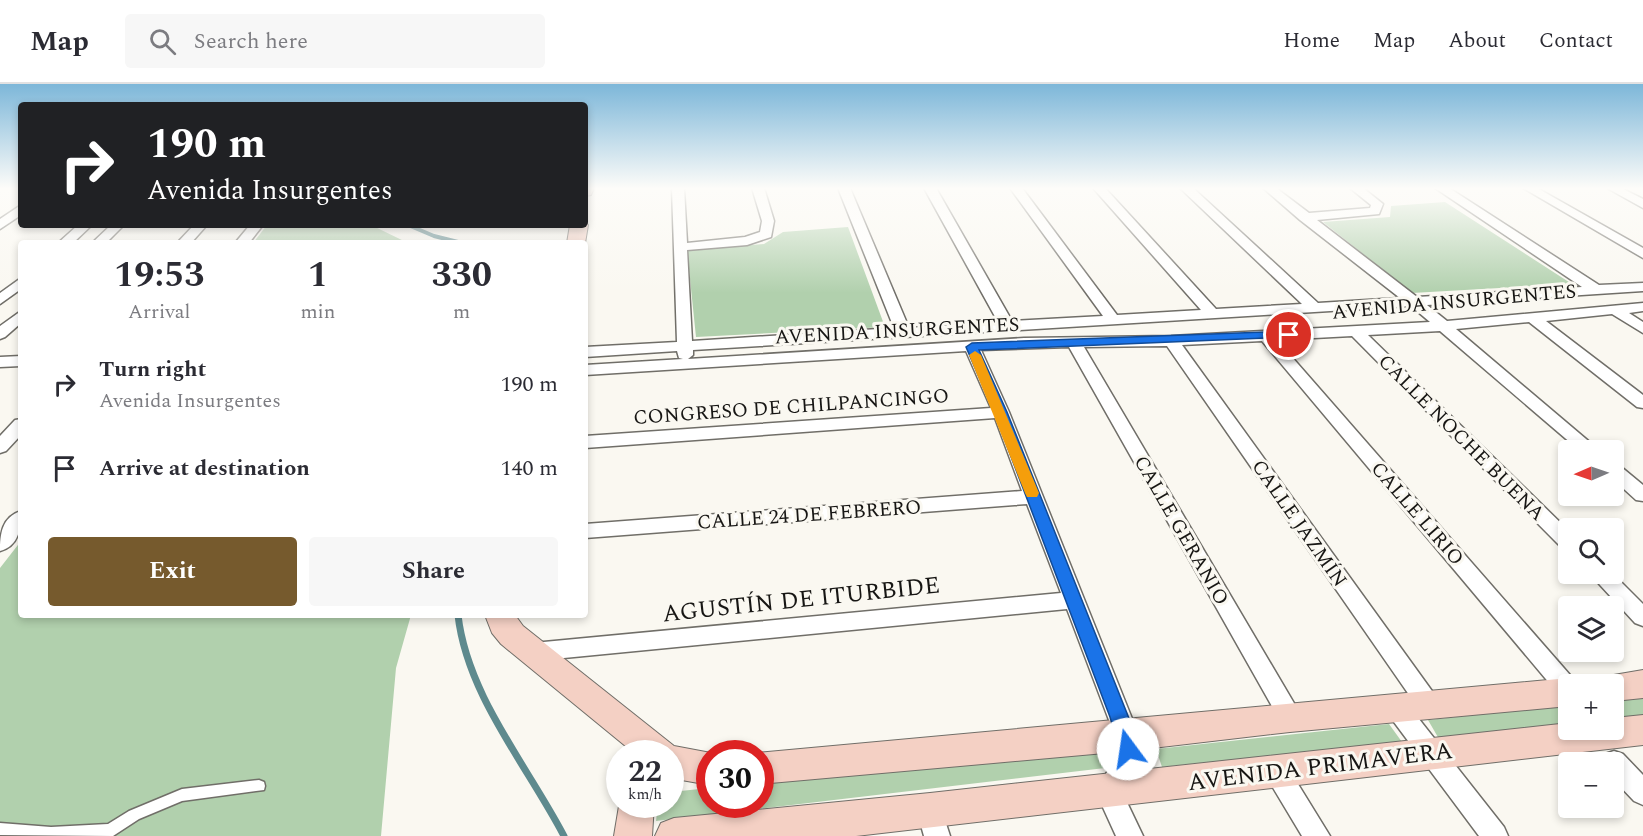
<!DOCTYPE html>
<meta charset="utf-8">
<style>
:root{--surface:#fff;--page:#f7f7f7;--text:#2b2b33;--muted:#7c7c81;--line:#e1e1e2;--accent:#765a2d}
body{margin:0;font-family:Spectral,serif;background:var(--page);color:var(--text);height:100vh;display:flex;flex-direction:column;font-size:22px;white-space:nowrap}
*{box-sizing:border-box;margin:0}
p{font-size:20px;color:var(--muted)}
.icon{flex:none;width:33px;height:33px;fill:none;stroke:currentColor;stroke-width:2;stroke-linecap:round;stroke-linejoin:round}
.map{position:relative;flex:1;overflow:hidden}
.panel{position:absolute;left:18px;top:156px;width:570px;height:378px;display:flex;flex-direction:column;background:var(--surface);border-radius:6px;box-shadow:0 3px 9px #0003}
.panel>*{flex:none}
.top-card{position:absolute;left:18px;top:18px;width:570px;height:126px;border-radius:6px;box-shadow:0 3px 9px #0003;background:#202124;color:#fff;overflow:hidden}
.needle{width:39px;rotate:268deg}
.fabs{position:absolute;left:1558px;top:356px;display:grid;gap:12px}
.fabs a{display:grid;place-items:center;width:66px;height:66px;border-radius:6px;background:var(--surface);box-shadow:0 3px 9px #0003;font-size:30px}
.speed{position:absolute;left:606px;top:656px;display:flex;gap:12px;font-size:30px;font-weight:700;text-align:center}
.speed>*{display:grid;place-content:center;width:78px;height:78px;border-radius:50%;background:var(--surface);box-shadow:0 3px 9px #0003;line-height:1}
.speed small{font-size:15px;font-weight:400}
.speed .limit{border:9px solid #d22;background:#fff;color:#111}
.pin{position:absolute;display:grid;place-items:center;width:51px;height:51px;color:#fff;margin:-26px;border:3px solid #fff;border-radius:50%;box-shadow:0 2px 6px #0007}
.me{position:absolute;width:66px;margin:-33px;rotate:346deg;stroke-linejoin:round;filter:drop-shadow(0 0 4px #0008)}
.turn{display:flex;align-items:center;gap:21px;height:126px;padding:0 30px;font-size:27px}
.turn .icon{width:78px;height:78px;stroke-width:2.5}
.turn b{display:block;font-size:42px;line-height:51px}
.eta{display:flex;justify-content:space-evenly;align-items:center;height:102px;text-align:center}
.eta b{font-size:36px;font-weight:700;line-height:42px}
.button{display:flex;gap:12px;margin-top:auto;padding:12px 30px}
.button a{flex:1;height:69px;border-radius:6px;background:var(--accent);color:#fff;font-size:24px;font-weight:700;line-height:69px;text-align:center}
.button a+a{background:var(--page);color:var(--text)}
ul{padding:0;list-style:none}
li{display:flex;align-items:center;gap:18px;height:84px;padding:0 30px}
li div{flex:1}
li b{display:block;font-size:22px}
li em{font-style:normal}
header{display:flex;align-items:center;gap:36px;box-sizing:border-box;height:84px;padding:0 30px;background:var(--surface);border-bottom:2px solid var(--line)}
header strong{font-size:28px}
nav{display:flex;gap:33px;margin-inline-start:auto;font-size:21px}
.search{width:420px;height:54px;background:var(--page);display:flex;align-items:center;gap:15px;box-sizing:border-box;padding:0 21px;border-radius:6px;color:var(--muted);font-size:22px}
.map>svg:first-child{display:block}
</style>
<header>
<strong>Map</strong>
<div class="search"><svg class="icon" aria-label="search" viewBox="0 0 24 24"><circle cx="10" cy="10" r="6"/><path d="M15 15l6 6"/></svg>Search here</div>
<nav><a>Home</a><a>Map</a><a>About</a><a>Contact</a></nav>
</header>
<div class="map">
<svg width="1643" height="752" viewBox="0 0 1643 752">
<rect width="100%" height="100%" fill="#faf8f1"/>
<path fill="#b1d0ad" d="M1445 118 1572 200 1412 209 1323 138 1390 133 1391 122Z
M267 141H371L408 159H253Z
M848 143 885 243 696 253 687 166 764 160 783 148Z
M21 457V531H411L396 584 381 752H0V484Z
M1643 614V635L1614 637V617Z
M1569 621V642L1439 655 1428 636Z
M1389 640 1402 658 1162 683 1156 665Z
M1116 666 1122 682 656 737 658 720H670L671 708 709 704 710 720H760L761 699Z"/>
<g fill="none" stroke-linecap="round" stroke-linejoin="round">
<path stroke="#5e8a8e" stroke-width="4" d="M408 141 434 152 462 159"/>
<path stroke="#5e8a8e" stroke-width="7" d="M458 531C467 611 527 681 564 752"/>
<defs>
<path id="lane" d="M259 696 264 698 265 702 264 706 182 717 139 735 113 752 0 751V739L51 743 108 740 129 727 182 705Z"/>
<path id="street" d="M672 104H684L687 159 745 153 760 148 762 137 752 104H764L774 137 771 153 747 161 687 166 692 257 894 244 838 104H850L909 244 998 238 924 104H936L1012 237 1103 232 1010 104H1022L1117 231 1201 226 1093 104H1105L1216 225 1302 220 1180 104H1193L1318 219 1400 214 1300 136 1263 104H1276L1309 129 1370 124 1371 121 1350 104H1363L1383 120 1379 130 1317 136 1417 213 1582 203 1435 104H1449L1599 201 1643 199V207L1427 221 1447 237 1643 219V227L1629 229 1643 238V249L1612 230 1546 237 1643 311V324L1637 323 1529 238 1456 245 1599 366H1579L1440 247 1368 251 1569 447V466L1562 464 1352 252 1277 256 1577 599 1569 600V616L1561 613 1262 257 1182 261 1437 614 1441 621 1437 628 1429 631 1421 628 1167 262 1084 263 1298 626 1302 633 1298 640 1290 643 1282 640 1069 263 981 266 1009 328 1139 652 1141 678 1122 708 1143 752H1116L1095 706 1116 675 1115 652 1067 525 533 577 525 574 522 568 525 562 533 559 1061 509 1027 420 585 454V440L1022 407 995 334 585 364V352L991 324 966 267 585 291V281L683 275 679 274 677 267 585 273V263L677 258ZM1411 222 1430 238 1171 252 1024 254 688 275 693 271V266Z
M1523 104H1537L1643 164V174Z
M1607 104H1621L1643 115V124Z
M21 121V131L0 145V135Z
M78 141H92L73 159H58Z
M111 141H124L106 159H92Z
M194 141H207L191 159H177Z
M250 141H263L249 159H235Z
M21 194V205L0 220V209Z
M21 227V239L5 253 0 255V242Z
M21 272V282L0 283V273Z
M21 335V351L6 367 0 369V352L15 336Z
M1614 380 1620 382 1643 401V417L1636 416 1614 396Z
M21 427C21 444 19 462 0 467 0 450 2 433 21 427Z
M1589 489H1612L1643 520V542L1635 539Z
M1396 613 1404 616 1504 743 1508 752H1479L1388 630 1384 623 1388 616Z
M1614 667 1623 670 1643 691V721L1634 717 1614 696V678H1602L1605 670Z
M1276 675 1285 679 1330 752H1302L1263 687 1267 679Z
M930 715 939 718 950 752H924L917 727 921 718Z"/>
<path id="secondary" d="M585 104H594L591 111 585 112Z
M585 137 588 141 585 159H567L570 141H585Z
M485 531H515L523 542 674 662 711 669 710 701 670 694V669H634L501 560 492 549Z
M1643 586V614L1614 617V600H1599L1602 593Z
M1569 594 1582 600H1569V622L1290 648 1127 667 760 700V669H757Z
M1643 631V661L856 752H655L661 739 674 734 930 709 1569 639V645H1614V634Z
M620 716V720H654L652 752H614Z"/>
</defs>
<use href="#lane" stroke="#706e68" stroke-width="3"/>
<use href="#street" stroke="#706e68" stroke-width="3"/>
<use href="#secondary" stroke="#706e68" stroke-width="2"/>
<use href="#lane" fill="#fff" fill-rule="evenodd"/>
<use href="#street" fill="#fff" fill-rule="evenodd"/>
<use href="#secondary" fill="#f4d0c4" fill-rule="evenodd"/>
</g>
<linearGradient id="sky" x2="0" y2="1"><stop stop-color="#7db7d9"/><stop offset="0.5" stop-color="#fdfcf9"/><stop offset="1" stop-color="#fdfcf9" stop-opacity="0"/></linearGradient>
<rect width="1643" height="209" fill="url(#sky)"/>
<path fill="#1a73e8" stroke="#114b97" stroke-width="1.5" d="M1289 247 1294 251 1293 253 979 266 1007 328 1136 652 1137 665 1134 671 1128 673 1121 671 1110 633 994 328 966 263 972 259Z"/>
<path fill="#f59e0b" d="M975 267 981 271 1039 409 1037 413H1027L1025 409 969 271Z"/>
<g text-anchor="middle" stroke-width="6" stroke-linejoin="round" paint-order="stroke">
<g font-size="20" fill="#171614" stroke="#faf8f1">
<text transform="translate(1454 217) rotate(-5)" y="7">AVENIDA INSURGENTES</text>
<text transform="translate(897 246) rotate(-3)" y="7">AVENIDA INSURGENTES</text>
<text transform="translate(791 322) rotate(-4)" y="7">CONGRESO DE CHILPANCINGO</text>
<text transform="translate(1462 353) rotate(45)" y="7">CALLE NOCHE BUENA</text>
<text transform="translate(1418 429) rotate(49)" y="7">CALLE LIRIO</text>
<text transform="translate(809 430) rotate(-4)" y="7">CALLE 24 DE FEBRERO</text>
<text transform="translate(1300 439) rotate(55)" y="7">CALLE JAZMÍN</text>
<text transform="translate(1182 446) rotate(60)" y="7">CALLE GERANIO</text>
</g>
<g font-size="24" fill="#171614" stroke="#faf8f1">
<text transform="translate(801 515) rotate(-6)" y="8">AGUSTÍN DE ITURBIDE</text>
<text transform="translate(1320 682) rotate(-7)" y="8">AVENIDA PRIMAVERA</text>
</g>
</g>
</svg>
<div class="fabs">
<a><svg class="needle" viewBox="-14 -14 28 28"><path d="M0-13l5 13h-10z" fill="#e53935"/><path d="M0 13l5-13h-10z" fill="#7c7c81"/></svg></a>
<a><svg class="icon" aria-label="search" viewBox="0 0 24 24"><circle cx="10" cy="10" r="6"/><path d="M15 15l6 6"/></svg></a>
<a><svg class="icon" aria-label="layers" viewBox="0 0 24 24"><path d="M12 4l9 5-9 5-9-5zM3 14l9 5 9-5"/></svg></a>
<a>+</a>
<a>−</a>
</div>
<div class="speed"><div>22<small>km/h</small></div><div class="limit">30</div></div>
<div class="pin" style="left:1289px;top:251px;background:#d93025"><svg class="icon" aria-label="arrive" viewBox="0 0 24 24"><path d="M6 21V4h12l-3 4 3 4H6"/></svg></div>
<svg class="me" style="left:1128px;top:665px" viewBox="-20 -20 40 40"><circle r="19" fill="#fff"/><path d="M0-13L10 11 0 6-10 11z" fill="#1a73e8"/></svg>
<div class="top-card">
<div class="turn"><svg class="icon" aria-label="right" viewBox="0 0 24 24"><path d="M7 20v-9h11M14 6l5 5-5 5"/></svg><div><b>190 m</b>Avenida Insurgentes</div></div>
</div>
<section class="panel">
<div class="eta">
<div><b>19:53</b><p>Arrival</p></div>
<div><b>1</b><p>min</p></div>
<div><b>330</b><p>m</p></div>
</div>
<ul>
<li><svg class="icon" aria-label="right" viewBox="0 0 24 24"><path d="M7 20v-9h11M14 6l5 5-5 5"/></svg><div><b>Turn right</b><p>Avenida Insurgentes</p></div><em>190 m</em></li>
<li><svg class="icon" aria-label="arrive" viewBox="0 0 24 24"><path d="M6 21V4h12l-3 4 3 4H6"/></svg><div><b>Arrive at destination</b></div><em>140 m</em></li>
</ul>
<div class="button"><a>Exit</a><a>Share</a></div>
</section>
</div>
